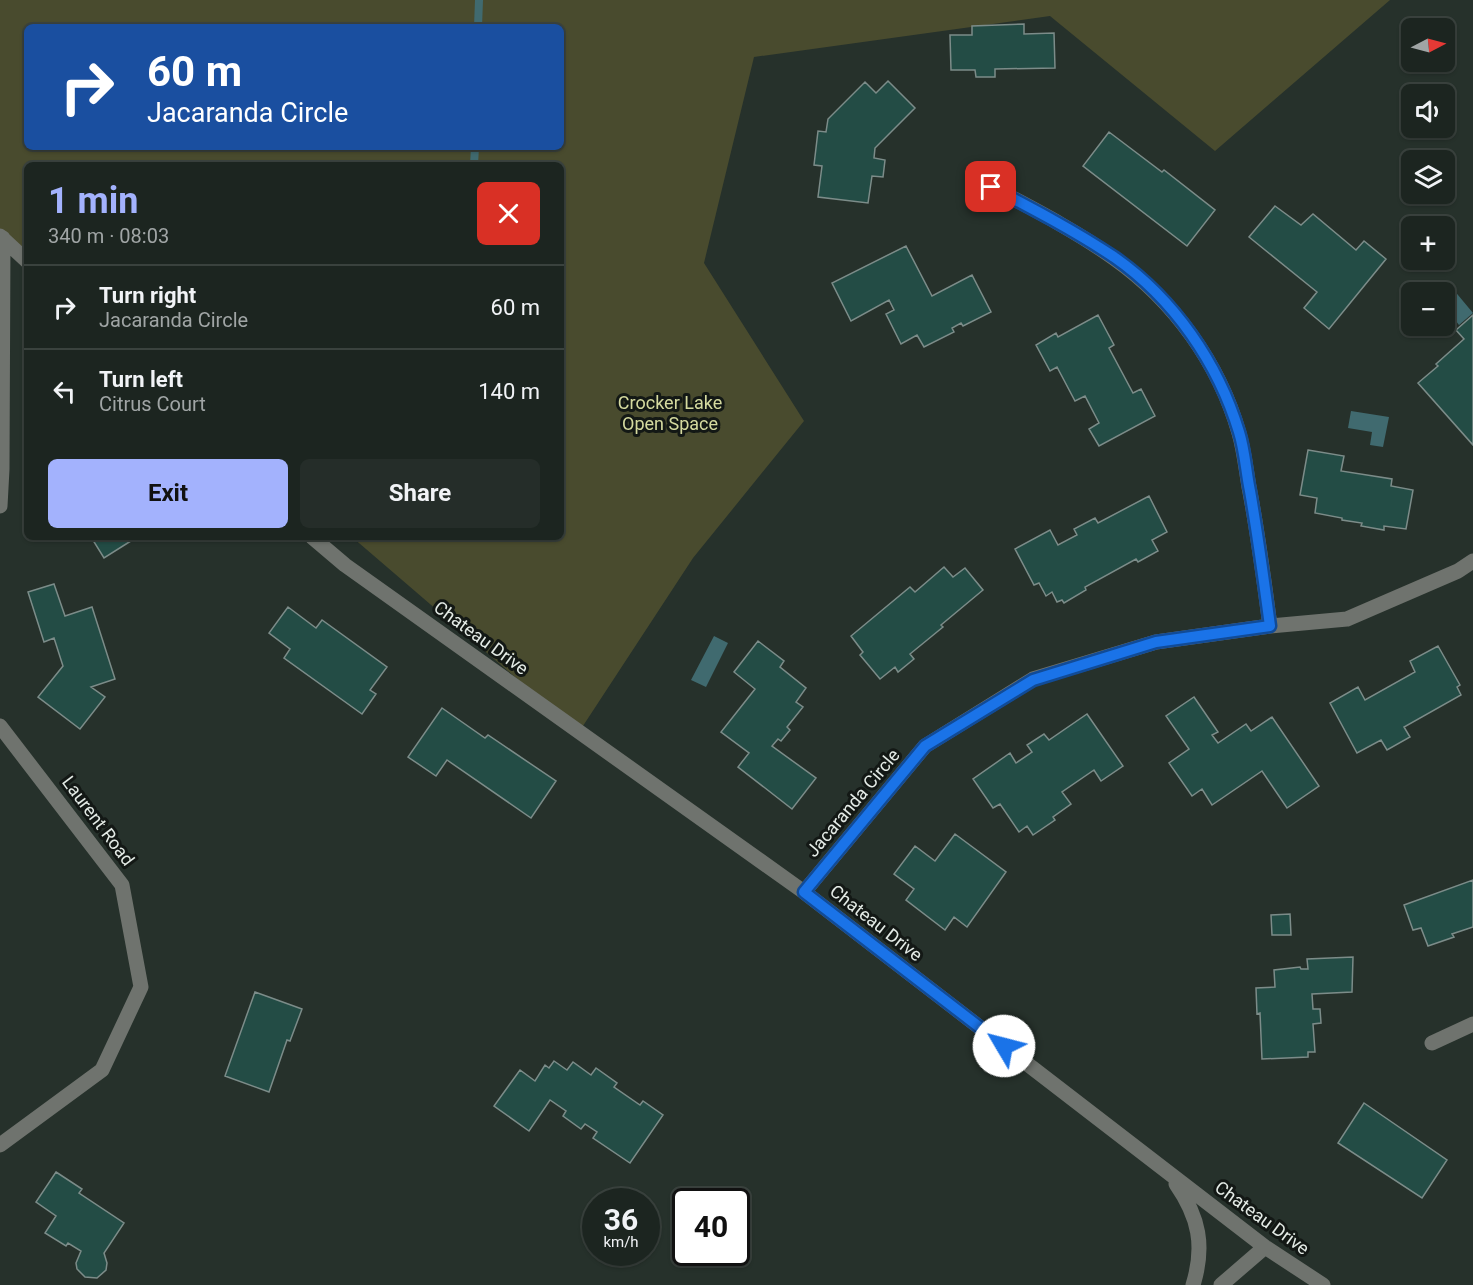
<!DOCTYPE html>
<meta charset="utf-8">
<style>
:root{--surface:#1c2520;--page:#252d29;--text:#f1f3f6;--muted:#a0a5a5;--line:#3a423e;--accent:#a3b2fd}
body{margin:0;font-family:Roboto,sans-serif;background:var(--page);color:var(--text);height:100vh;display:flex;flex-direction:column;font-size:22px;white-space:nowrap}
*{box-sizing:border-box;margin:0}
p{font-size:20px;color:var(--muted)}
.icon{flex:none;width:33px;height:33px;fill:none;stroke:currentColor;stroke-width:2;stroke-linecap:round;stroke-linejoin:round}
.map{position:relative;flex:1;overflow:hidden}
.details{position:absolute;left:24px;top:162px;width:540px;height:378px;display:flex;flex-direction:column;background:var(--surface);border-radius:9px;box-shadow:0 2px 4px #0004,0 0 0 2px var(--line)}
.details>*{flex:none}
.guide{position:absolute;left:24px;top:24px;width:540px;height:126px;border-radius:9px;box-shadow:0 2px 4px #0004,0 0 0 2px var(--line);background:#1a4fa0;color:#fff;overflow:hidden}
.needle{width:39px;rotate:84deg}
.tools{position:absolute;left:1401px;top:18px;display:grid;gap:12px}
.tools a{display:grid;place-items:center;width:54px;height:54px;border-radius:9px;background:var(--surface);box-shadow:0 2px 4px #0004,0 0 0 2px var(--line);font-size:30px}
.speed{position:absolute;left:582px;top:1188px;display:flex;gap:12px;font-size:30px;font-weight:700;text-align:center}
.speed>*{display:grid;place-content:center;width:78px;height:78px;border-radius:50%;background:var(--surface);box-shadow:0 2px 4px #0004,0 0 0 2px var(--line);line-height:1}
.speed small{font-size:15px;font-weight:400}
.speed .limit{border:3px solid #111;border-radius:9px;background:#fff;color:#111}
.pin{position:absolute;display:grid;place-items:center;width:51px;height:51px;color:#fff;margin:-26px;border-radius:12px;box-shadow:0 3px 9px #0006}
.me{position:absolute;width:66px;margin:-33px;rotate:307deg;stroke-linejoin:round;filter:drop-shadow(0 0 4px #0008)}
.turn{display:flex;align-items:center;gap:21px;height:126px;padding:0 24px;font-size:27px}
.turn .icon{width:78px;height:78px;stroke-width:2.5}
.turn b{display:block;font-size:42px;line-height:51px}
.round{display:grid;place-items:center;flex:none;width:63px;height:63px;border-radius:9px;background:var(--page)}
.head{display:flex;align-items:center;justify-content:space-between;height:102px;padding:0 24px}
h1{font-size:36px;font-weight:700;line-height:45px;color:var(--accent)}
.action{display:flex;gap:12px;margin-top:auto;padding:12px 24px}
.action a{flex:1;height:69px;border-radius:9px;background:var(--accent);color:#111;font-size:24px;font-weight:700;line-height:69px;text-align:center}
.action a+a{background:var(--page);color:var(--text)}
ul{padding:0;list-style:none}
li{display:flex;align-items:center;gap:18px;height:84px;padding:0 24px;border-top:2px solid var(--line)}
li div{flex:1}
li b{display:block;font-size:22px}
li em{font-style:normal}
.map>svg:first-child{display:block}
</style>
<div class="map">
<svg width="1473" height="1285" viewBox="0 0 1473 1285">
<rect width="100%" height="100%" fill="#26312b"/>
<path fill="#494b2e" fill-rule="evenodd" d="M0 0H1390L1215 151 1050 16 754 57 704 263 804 421 693 558 579 732 352 537H561V165H27V258L0 235ZM27 27H561V147H27Z"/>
<path fill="#406a6f" d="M1453 289 1473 313 1459 325 1445 307V296Z
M1351 411 1389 417 1383 447 1370 445 1372 432 1348 428Z
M714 636 728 643 706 687 691 680Z"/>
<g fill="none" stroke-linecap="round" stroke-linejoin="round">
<path stroke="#406a6f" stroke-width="8" d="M478 27 479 0
M474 165 475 147"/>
</g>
<path fill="#234c45" stroke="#7c8c89" stroke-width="1.5" d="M1024 24V34L1054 33 1055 68 995 69V77H976L975 70H951L950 35H972V26Z
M888 81 915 108 875 148 874 158 885 160 883 177 872 176 868 203 818 197 822 166 814 165 818 131 826 132 828 119 865 82 876 93Z
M1109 132 1162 172 1164 170 1215 210 1187 246 1083 166Z
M1275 206 1301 225 1313 214 1356 250 1364 241 1386 259 1329 329 1304 308 1317 292 1249 237Z
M906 246 932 296 972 275 991 312 963 326 961 323 952 328 954 332 924 347 917 335 901 344 886 314 894 310 889 300 851 321 832 283Z
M1098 315 1114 345 1109 348 1133 393 1141 389 1155 416 1099 446 1089 429 1099 423 1085 396 1075 401 1057 367 1050 371 1036 345 1056 333 1058 337Z
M1473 315V445L1418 383 1438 366 1436 364 1464 339 1456 330Z
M1308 450 1344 456 1341 471 1392 479 1391 486 1413 490 1406 529 1384 526V530L1361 526 1362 523 1342 520V518L1315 513 1317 498 1300 495Z
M1149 496 1167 532 1152 540 1158 551 1138 562 1136 559 1085 587 1086 590 1064 603 1062 600 1057 602 1052 592 1046 596 1039 583 1034 585 1015 549 1050 530 1058 545 1077 535 1074 529 1095 518 1098 523Z
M91 537H132L134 539 104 558Z
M944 567 953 577 965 568 983 590 941 625 943 627 910 654 914 659 898 672 895 667 880 679 860 655 863 652 851 636 910 587 915 592Z
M54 584 65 616 92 607 115 679 91 687 105 697 80 729 38 697 63 666 54 638 44 642 28 592Z
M288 607 316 628 322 620 387 667 370 690 376 694 362 714 284 658 290 649 269 633Z
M758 641 784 661 780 667 806 688 796 702 803 707 787 727 790 730 781 741 778 739 772 746 816 778 792 809 738 767 749 753 721 732 755 689 734 672Z
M1438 646 1460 685 1457 687 1461 695 1404 727 1410 737 1387 750 1381 740 1357 753 1330 703 1358 687 1365 700 1415 672 1410 661Z
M1194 697 1218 732 1212 735 1218 743 1246 724 1251 731 1272 717 1319 786 1287 808 1262 771 1212 805 1202 789 1192 796 1169 763 1189 749 1166 716Z
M442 708 485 738 488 735 556 781 531 818 447 760 436 776 408 757Z
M1087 714 1123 766 1101 781 1094 770 1062 792 1071 804 1053 817 1055 820 1033 835 1027 826 1019 832 1000 804 993 808 973 779 1010 753 1016 763 1032 752 1027 745 1044 734 1049 740Z
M955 834 1006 872 967 927 954 917 945 930 906 900 914 889 894 874 915 846 935 861Z
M1473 880V927L1452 934 1454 937 1428 946 1421 928 1413 930 1404 905Z
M1290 914 1291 935H1272L1271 915Z
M1353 957 1352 992 1312 994 1313 1009H1320L1321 1023 1313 1024 1315 1052H1308V1057L1262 1059 1260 1013 1257 1014 1256 988 1275 987 1274 970 1300 967 1301 969H1308L1307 959Z
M255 992 302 1009 290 1041 287 1040 269 1092 225 1076Z
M554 1061 567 1070 573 1062 591 1075 596 1068 617 1083 614 1087 640 1105 643 1101 663 1115 630 1163 593 1138 597 1132 585 1124 581 1129 563 1116 566 1111 550 1100 529 1131 494 1106 520 1070 535 1081 545 1065 549 1068Z
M1364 1103 1447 1160 1422 1198 1338 1143Z
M56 1172 82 1189 79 1193 124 1223 104 1253 107 1263 106 1270 97 1278 85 1277 77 1269 76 1263 81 1251 68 1243 66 1246 45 1233 56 1216 36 1202Z"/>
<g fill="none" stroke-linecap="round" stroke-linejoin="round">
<path stroke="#6f736e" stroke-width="15" d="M973 177C1021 203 1071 227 1115 259 1174 301 1219 363 1239 433 1244 450 1246 469 1249 487 1258 533 1264 580 1270 626
M0 236 27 261
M0 506 2 469 3 238
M312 537 345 565 804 892 1265 1247 1323 1285
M0 726 122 885 141 987 102 1070 0 1145
M804 892 925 746 1033 679 1156 642 1270 626 1347 619 1458 571 1473 561
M1432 1043 1473 1024
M1176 1184C1199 1217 1205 1246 1193 1285
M1221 1285 1265 1247"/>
</g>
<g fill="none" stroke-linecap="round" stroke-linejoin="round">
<defs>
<path id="route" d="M991 187C1033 209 1075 231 1114 257 1174 299 1218 363 1239 432 1245 451 1246 472 1250 491 1258 536 1264 581 1270 626L1156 642 1033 680 925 746 804 892 1004 1046"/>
</defs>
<use href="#route" stroke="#114b97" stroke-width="15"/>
<use href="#route" stroke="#1a73e8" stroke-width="10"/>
</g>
<g text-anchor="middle" stroke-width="6" stroke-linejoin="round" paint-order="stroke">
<g font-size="18" fill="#d5da9f" stroke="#131815">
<text x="670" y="409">Crocker Lake<tspan x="670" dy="21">Open Space</tspan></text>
</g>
<g font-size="18" fill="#e4ebe6" stroke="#131815">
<text transform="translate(481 638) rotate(36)" y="6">Chateau Drive</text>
<text transform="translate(853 803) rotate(-50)" y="6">Jacaranda Circle</text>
<text transform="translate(98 821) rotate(53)" y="6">Laurent Road</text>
<text transform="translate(876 923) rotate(38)" y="6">Chateau Drive</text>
<text transform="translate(1262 1218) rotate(36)" y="6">Chateau Drive</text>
</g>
</g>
</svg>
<div class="tools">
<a><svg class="needle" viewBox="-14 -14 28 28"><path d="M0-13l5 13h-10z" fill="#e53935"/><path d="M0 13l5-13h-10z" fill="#a0a5a5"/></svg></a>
<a><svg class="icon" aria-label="sound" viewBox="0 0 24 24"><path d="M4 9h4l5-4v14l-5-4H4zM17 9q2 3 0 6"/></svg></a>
<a><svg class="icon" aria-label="layers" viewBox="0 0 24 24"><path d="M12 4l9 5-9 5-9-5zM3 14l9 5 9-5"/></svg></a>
<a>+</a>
<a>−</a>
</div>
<div class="speed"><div>36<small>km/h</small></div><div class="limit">40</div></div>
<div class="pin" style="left:991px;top:187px;background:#d93025"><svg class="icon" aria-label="arrive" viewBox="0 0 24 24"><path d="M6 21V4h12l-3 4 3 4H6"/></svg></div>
<svg class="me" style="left:1004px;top:1046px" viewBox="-20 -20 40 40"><circle r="19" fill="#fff"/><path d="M0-13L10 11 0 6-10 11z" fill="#1a73e8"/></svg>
<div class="guide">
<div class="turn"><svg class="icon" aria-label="right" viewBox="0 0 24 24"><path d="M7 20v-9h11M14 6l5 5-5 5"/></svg><div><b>60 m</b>Jacaranda Circle</div></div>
</div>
<section class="details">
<div class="head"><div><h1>1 min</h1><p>340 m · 08:03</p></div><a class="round" style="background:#d93025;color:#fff"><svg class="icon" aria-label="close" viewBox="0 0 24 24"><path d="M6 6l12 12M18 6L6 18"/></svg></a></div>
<ul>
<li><svg class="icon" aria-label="right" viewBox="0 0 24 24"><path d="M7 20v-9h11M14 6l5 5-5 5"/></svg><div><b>Turn right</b><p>Jacaranda Circle</p></div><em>60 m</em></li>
<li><svg class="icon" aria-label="left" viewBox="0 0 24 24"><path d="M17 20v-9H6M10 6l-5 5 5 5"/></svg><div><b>Turn left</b><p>Citrus Court</p></div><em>140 m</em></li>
</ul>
<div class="action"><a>Exit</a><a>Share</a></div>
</section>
</div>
